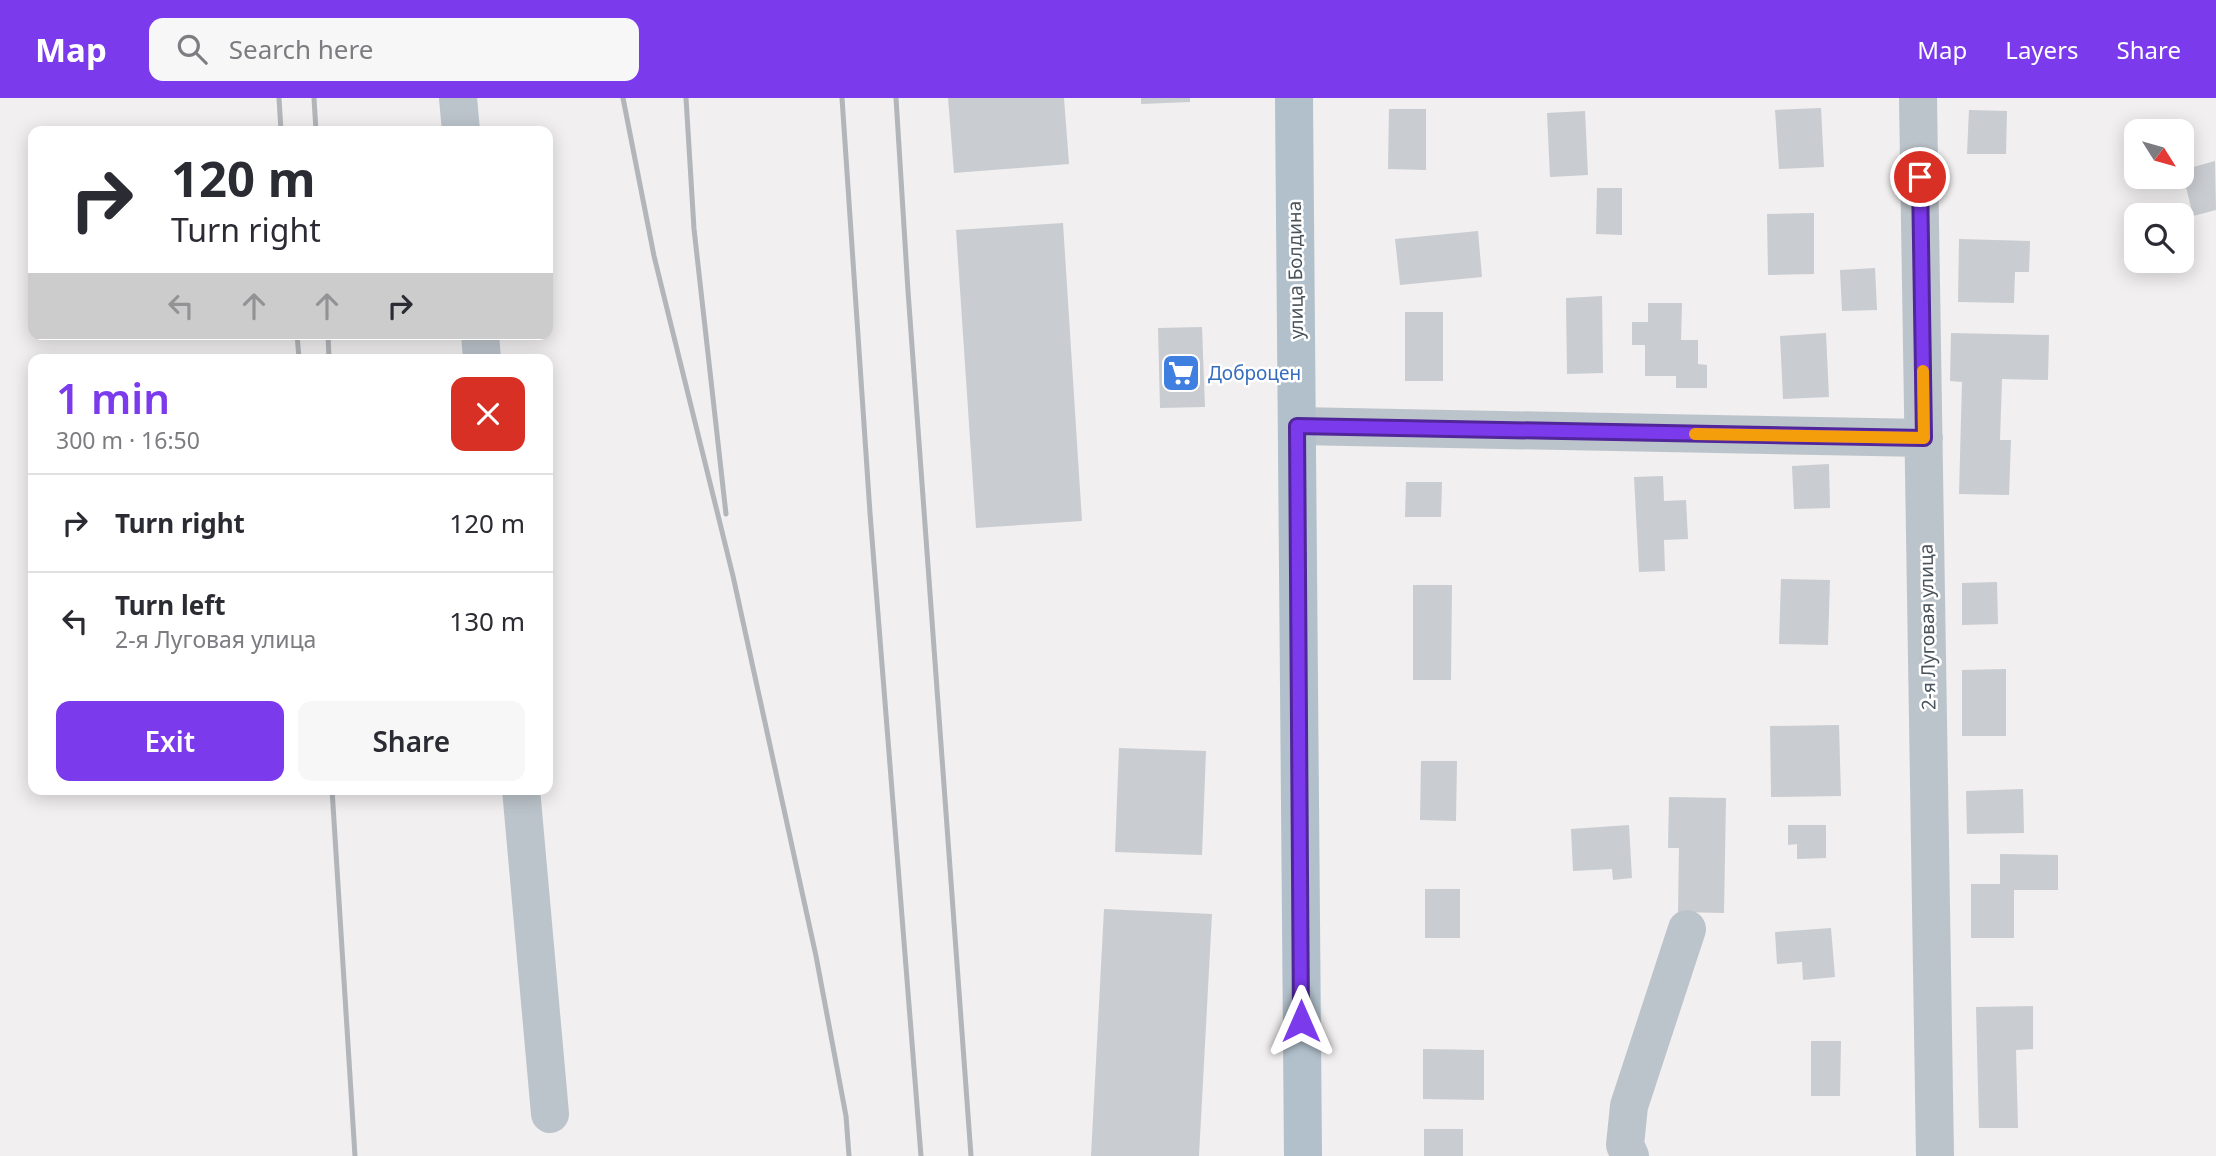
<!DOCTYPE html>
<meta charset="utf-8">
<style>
:root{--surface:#fff;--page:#f7f7f7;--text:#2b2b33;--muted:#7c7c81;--line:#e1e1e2;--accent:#7c3aed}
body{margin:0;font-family:"Noto Sans",sans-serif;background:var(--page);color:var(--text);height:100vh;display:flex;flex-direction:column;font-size:26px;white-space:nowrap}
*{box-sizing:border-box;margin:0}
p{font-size:23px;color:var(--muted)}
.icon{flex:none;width:38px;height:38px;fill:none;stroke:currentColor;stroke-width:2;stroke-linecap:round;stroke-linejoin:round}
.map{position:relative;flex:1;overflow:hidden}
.drawer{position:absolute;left:28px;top:256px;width:525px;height:441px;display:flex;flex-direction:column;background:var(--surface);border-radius:14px;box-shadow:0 4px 18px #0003}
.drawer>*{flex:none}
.banner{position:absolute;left:28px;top:28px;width:525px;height:214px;border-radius:14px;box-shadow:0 4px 18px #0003;background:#fff;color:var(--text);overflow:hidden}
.needle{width:46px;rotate:127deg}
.tools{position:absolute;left:2124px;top:21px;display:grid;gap:14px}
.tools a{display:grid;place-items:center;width:70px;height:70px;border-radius:14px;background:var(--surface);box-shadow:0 4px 18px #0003;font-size:35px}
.pin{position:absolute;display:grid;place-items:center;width:60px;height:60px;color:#fff;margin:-30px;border:4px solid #fff;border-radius:50%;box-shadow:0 2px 7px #0007}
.me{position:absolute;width:77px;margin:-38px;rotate:0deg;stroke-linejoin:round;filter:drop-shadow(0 0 5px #0008)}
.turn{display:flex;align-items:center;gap:24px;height:147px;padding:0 28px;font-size:32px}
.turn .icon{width:91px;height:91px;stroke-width:2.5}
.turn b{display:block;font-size:49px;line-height:60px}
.lanes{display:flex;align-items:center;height:66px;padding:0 28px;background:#0003;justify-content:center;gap:35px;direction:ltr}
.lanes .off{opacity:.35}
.round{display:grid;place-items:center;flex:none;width:74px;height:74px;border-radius:14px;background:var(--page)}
.headline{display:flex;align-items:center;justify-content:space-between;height:119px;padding:0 28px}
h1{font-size:42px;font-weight:600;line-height:52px;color:var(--accent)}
.action{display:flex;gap:14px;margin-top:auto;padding:14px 28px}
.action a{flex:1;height:80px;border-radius:14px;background:var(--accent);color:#fff;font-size:28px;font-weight:600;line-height:80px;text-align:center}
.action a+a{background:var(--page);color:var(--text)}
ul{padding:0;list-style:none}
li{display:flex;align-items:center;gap:21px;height:98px;padding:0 28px;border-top:2px solid var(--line)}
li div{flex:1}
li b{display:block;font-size:26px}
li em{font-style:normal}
header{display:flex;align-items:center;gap:42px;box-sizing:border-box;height:98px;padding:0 35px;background:var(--accent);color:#fff}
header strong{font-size:33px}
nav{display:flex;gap:38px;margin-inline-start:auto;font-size:24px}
.search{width:490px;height:63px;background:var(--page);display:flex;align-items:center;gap:18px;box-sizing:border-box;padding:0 24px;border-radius:14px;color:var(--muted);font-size:26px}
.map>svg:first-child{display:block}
</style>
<header>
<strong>Map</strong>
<div class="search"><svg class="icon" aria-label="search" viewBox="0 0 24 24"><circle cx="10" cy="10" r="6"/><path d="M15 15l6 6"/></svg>Search here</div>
<nav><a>Map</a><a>Layers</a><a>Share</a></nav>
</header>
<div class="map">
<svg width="2216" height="1058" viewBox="0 0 2216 1058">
<rect width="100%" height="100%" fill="#f1efef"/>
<path fill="#c9ccd1" d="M948 0H1064L1069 66 954 75Z
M1141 0H1190V4L1141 6Z
M1821 10 1824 69 1779 71 1775 12Z
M1389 11H1426V72L1388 71Z
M1969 12 2007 13 2006 56H1967Z
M1585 13 1588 77 1550 79 1547 15Z
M2215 63 2216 112 2193 118 2182 72Z
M1597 90H1622V137L1596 136Z
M1814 115V176L1768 177 1767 116Z
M1063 125 1082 423 976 430 956 132Z
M1478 133 1482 179 1400 187 1395 141Z
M1959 141 2030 143 2029 174H2015L2014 205 1958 204Z
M1875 170 1877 212 1842 213 1840 172Z
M1602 198 1603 275 1567 276 1566 200Z
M1648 205H1682L1681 242H1698V266L1707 267V290H1676V278H1645V247H1632V224H1648Z
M1405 214H1443V283H1405Z
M1202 229 1205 309 1160 310 1158 230Z
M1826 235 1829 299 1783 301 1780 238Z
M1951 235 2049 237 2048 282 2002 281 2000 342H2011L2009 397 1959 396 1962 284 1950 283Z
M1829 366 1830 410 1794 411 1792 368Z
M1663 378 1664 403 1686 402 1688 441 1664 442 1665 473 1639 474 1634 379Z
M1406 384H1442L1441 419H1405Z
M1781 481 1830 482 1828 547 1779 546Z
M1997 484 1998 526 1962 527V485Z
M1413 487H1452L1451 582H1413Z
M2006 571V638H1962V572Z
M1839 627 1841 698 1771 699 1770 628Z
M1119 650 1206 653 1202 757 1115 754Z
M1421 663H1457L1456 723 1420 722Z
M2023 691 2024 735 1967 736 1966 693Z
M1669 699 1726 700 1724 815 1678 814 1679 750H1668Z
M1629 727 1632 780 1613 782 1612 771 1573 773 1571 731Z
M1788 727H1826V760L1797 761V746L1788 747Z
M2000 756 2058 757V792H2014V840H1971V786H2000Z
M1425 791H1460V840H1425Z
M1104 811 1212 816 1199 1058H1091Z
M1831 830 1835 879 1803 882 1802 864 1777 866 1775 834Z
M2033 908V951L2016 952 2018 1030H1979L1976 909Z
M1811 943H1841L1840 998H1811Z
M1423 951 1484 952V1002L1423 1001Z
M1424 1031H1463V1058H1424Z"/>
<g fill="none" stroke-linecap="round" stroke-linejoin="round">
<path stroke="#bcc4cb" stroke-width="38" d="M458 0 461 33
M1918 0 1935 1058
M480 236 482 261
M1297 328 1924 340
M521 691 550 1016
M1630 1058 1625 1047 1629 1008 1687 831"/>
<path stroke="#b1c0cb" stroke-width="38" d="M1294 0 1303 1058"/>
<path stroke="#b2b5b9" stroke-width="5" d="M279 0 281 33
M314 0 316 33
M623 0 654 158 733 478 816 858 846 1018 849 1058
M686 0 694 131 726 416
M842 0 870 415 921 1058
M896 0 908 193 971 1058
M297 236 299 261
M328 236 329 261
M332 691 355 1058"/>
</g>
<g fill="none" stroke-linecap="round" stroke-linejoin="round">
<defs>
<path id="route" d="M1301 923 1297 328 1924 340 1920 79"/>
</defs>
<use href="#route" stroke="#51269a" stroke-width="18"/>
<use href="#route" stroke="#7c3aed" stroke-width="12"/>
<path stroke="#f59e0b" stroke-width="12" d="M1695 336 1924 340 1923 273"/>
</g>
<defs>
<symbol id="supermarket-square" viewBox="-11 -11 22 22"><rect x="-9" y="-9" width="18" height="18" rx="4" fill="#3f7fe0" stroke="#fff"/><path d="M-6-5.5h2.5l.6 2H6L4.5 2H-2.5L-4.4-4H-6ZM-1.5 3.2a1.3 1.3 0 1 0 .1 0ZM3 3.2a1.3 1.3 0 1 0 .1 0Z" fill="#fff"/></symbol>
</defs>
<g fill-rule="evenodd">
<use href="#supermarket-square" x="1159" y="253" width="44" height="44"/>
</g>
<g text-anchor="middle" stroke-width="5" stroke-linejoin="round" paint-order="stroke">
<g font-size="19" fill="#49535b" stroke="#fff">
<text transform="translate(1295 172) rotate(-91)" y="7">улица Болдина</text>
<text transform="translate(1927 529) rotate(-91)" y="7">2-я Луговая улица</text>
</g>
<g font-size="19" fill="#366cbe" stroke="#fff" text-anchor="start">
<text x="1208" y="282">Доброцен</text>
</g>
</g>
</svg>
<div class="tools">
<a><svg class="needle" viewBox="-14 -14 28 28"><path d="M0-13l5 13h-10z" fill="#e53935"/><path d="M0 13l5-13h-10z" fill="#7c7c81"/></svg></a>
<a><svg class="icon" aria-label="search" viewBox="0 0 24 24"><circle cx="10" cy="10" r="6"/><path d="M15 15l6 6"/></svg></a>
</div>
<div class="pin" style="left:1920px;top:79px;background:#d93025"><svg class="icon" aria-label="arrive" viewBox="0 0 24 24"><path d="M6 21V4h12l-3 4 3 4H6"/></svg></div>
<svg class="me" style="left:1301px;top:923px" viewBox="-20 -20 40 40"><path d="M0-17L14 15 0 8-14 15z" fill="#7c3aed" stroke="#fff" stroke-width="4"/></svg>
<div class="banner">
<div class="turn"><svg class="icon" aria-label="right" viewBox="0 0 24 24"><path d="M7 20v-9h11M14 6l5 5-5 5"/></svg><div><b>120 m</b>Turn right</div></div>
<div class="lanes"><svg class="icon off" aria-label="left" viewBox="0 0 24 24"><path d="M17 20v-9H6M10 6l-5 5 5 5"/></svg><svg class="icon off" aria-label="ahead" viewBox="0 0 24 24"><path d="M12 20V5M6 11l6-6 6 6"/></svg><svg class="icon off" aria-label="ahead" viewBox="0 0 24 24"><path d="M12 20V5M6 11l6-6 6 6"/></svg><svg class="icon" aria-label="right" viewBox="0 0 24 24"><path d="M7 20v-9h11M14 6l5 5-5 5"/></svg></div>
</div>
<section class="drawer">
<div class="headline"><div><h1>1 min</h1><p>300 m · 16:50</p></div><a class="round" style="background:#d93025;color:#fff"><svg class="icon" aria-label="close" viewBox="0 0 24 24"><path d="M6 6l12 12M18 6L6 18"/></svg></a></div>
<ul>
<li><svg class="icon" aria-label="right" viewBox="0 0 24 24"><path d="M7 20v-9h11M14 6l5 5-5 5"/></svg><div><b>Turn right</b></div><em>120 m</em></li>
<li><svg class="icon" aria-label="left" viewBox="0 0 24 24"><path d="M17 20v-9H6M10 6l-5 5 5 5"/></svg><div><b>Turn left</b><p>2-я Луговая улица</p></div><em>130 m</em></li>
</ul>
<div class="action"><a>Exit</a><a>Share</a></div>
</section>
</div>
